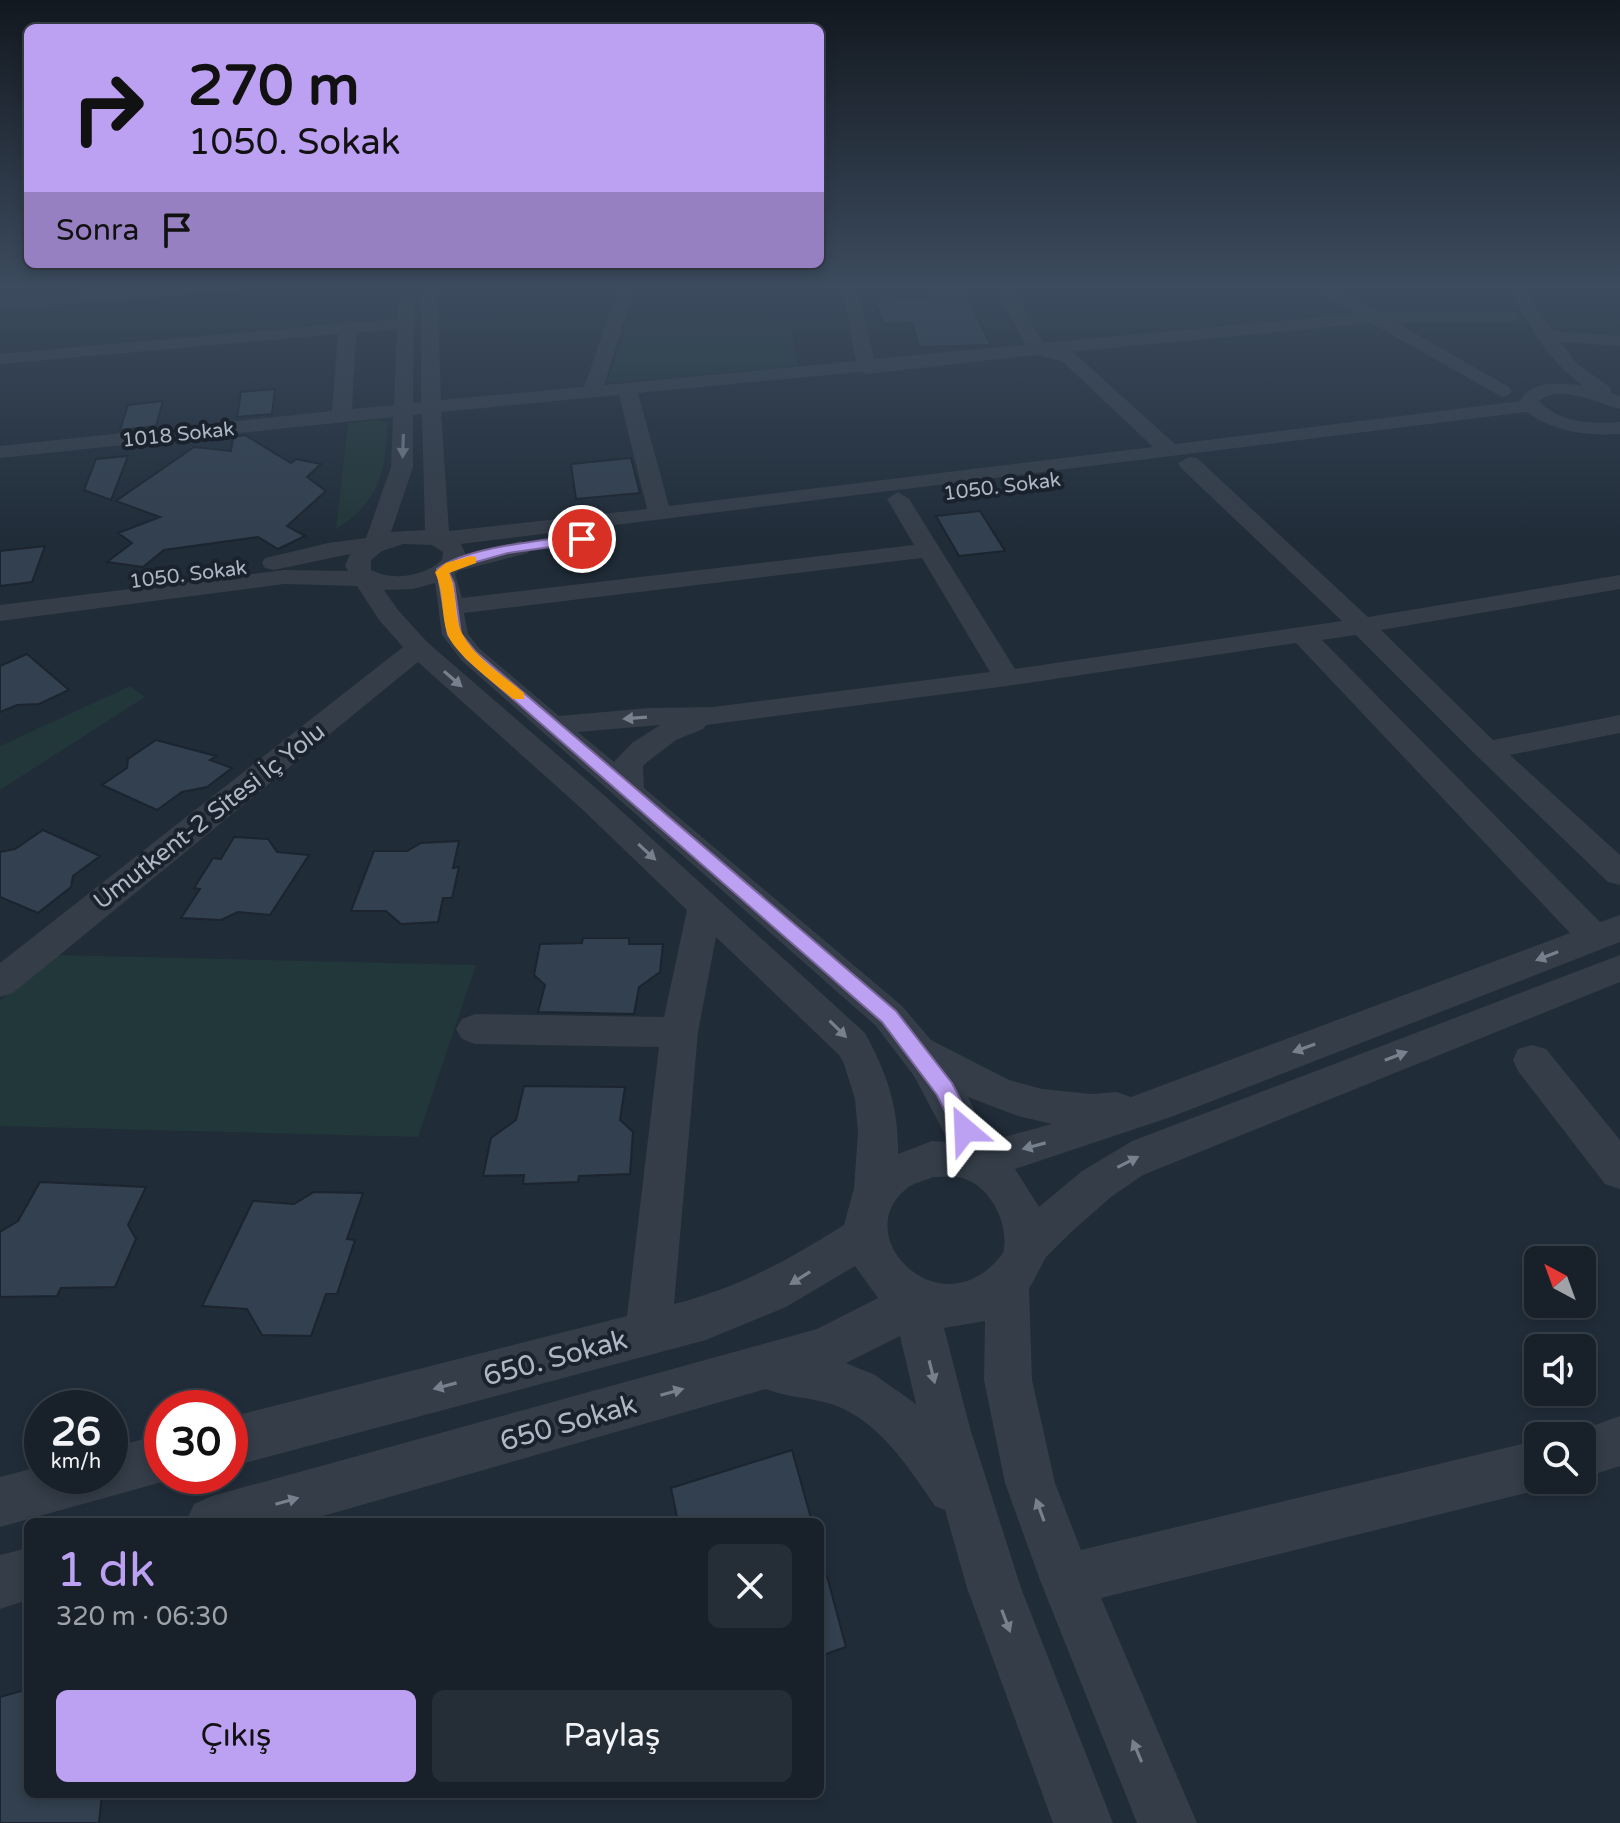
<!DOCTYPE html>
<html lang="tr">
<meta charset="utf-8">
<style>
:root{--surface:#18212a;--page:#252e36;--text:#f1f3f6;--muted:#9fa3a8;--line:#363e47;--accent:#bca0f2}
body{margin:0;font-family:"Varela Round",sans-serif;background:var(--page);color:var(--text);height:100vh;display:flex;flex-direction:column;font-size:30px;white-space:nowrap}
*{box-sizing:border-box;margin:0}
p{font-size:26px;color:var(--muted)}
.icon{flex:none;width:44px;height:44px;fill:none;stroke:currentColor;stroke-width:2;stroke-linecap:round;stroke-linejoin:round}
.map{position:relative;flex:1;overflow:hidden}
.details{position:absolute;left:24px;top:1518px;width:800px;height:280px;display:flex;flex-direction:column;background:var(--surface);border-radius:12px;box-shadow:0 4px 12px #0003,0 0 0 2px var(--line)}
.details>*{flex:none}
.banner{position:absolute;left:24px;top:24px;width:800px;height:244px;border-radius:12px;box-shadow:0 4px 12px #0003,0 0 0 2px var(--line);background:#bca0f2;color:#111;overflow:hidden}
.needle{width:52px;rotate:319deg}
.fabs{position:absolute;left:1524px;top:1246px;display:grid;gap:16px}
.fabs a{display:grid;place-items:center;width:72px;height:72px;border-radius:12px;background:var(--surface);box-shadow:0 4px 12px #0003,0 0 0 2px var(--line);font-size:40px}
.speed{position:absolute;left:24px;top:1390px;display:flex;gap:16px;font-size:40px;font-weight:700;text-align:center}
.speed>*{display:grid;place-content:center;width:104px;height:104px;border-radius:50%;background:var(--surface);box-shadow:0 4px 12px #0003,0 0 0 2px var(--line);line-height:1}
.speed small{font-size:20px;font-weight:400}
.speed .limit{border:12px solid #d22;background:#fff;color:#111}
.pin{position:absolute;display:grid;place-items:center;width:68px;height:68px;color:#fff;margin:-34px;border:4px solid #fff;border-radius:50%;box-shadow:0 2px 8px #0007}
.me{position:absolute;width:88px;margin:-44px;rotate:334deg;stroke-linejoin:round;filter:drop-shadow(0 0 6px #0008)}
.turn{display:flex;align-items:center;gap:28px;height:168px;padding:0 32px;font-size:36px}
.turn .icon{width:104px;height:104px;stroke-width:2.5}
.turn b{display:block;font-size:56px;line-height:68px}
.then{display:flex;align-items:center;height:76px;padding:0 32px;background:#0003;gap:16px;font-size:30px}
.round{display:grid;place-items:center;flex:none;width:84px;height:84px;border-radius:12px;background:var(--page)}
.head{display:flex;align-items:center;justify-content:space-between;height:136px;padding:0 32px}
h1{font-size:48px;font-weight:600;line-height:60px;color:var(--accent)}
.button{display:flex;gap:16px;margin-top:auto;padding:16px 32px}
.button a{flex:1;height:92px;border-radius:12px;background:var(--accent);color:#111;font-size:32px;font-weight:600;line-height:92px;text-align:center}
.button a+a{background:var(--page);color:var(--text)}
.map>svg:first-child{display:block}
</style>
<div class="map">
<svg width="1620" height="1823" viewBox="0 0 1620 1823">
<rect width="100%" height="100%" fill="#202c38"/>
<path fill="#223739" d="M789 321 799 366 606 383 628 323Z
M374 420 388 422C385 470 381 502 336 529L348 423Z
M130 686 145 697 0 790V746Z
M58 955 476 965 418 1137 0 1126V1000Z"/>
<path fill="#32404f" stroke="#1b242f" stroke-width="2" d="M924 284H961L991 345 919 347 912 323 884 324 874 300 931 298Z
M275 389 272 414 237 417 241 392Z
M163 401 156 426 120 430 128 405Z
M245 435 291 463 296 459 321 464 307 477 326 491 287 526 305 536 278 549 258 537 164 550 143 567 107 562 132 543 118 533 160 517 116 501 194 447 231 451 233 437Z
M128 456 111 500 84 490 96 459Z
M631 458 640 493 576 499 571 464Z
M980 511 1005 551 959 556 936 516Z
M45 546 32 582 0 586V551Z
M27 654 69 690 39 704 17 705 0 712V666Z
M156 740 216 756 210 760 232 768 207 787 182 792 157 810 102 785 127 768 128 759Z
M43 830 100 856 73 876 71 887 38 913 0 897V852L15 849Z
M234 837 268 839 277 852 309 855 270 915 238 912 221 920 181 918 200 889 194 888 213 858 221 859Z
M459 841 453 868 459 867 452 898H443L438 922 401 924 386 911H351L374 851H407L421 843Z
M583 938H629V944H663L660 972 639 987 634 1014 538 1012 545 985 534 975 540 944 582 943Z
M524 1086 625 1087 620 1120 633 1132 630 1174 579 1176 578 1182 523 1184 524 1175 483 1176 491 1138 516 1120Z
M40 1182 146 1187 128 1225 136 1239 115 1287 61 1288 57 1296 0 1297V1232L18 1221Z
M314 1192 363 1193 347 1239 355 1240 337 1294H326L311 1336 262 1335 247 1309 202 1306 253 1201 294 1204Z
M792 1450 812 1522H678L671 1488Z
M827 1576 846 1647 820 1656V1577Z
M28 1689V1794H102L99 1823H0V1697Z"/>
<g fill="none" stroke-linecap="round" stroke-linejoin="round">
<path fill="#343d48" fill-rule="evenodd" d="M181 284H250L242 289 0 310V300Z
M421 284H437L441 400 584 387 620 284H636L604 385 856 361 841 284H857L874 359 1026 345 993 284H1009L1043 343 1355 314 1308 284H1328L1377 312H1514L1523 317 1514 322H1395L1509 387 1512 391 1509 395 1502 397 1371 323 1069 352 1074 353 1175 444 1520 401C1530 380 1563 382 1583 386 1550 362 1524 323 1510 284H1526L1535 307 1553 331 1620 336V346L1561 342 1576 363 1610 387 1611 393 1620 396V409C1596 403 1562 384 1539 401 1559 423 1592 424 1620 422V434C1588 436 1553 432 1527 412L461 544 466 555 520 541 528 543 532 548 528 553 458 571 455 574 462 598 914 545 887 499 898 492 909 499 1015 669 1342 621 1181 468 1178 463 1189 457 1197 458 1368 617 1620 575V589L1381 630 1493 740 1620 715V733L1510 755 1620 855V885L1608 882 1477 756 1356 635 1322 640 1600 922 1620 915V942L1171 1117 1015 1169 1039 1207 1082 1171 1132 1141 1620 955V982L1143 1175 1111 1197 1069 1234 1046 1257 1029 1289 1032 1380 1055 1483 1081 1550 1538 1440V1480H1557L1538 1490 1101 1598 1197 1823H1137L1040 1580 1005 1483 984 1380 985 1321 944 1328 970 1428 1021 1588 1113 1823H1053L967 1588 945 1510 935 1506C909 1468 879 1421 834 1405 812 1397 788 1398 766 1389L302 1522H186L194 1504 212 1496 817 1329 878 1298 855 1266 786 1307 706 1340 230 1467V1417L627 1316 659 1047 475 1044 462 1039 456 1029 462 1019 475 1014 664 1017 687 910 583 810 418 662 13 993 0 997V963L403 647 379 620 357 586 284 584 0 621V605L284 570 348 571 345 566 350 554 274 570 265 568 262 563 265 558 274 556 328 543 366 538 391 467 393 417 0 458V446L332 411 338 334 0 364V354L397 319 398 301 406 296 414 301 413 403 421 402ZM397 329 394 405 352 409 356 333ZM1036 355 1062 361 1153 447 669 506 638 393 860 372 867 374ZM619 395 647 509 449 531 441 412ZM422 414 425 530 391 532 413 467V415ZM403 544 432 545 443 552 442 560C423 577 393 581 371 570V560L382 551ZM922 558 990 672 713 707 649 708 559 716 480 649 468 634 464 613ZM435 583 442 635 462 661 876 1026 914 1076 949 1142 932 1141 898 1154C899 1108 887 1073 865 1033L605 796 427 642 398 610 384 590 413 589ZM1296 643 1570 933 1131 1097 1117 1092 1091 1094 1042 1089 1009 1080 931 1040 902 1006 644 788 643 766 646 763 676 740 703 729 706 725 1007 686ZM660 725 632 743 614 762 578 732ZM716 937 839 1055 844 1064 855 1099 858 1133 854 1188 844 1225C789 1260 737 1288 674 1304L698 1032ZM968 1097 1018 1116 1052 1124 989 1141ZM933 1177C943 1177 956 1175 965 1179 992 1188 1010 1227 1003 1253 943 1333 848 1238 905 1190 912 1183 925 1181 933 1177ZM900 1336 916 1404 875 1375 846 1363Z
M1532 1045 1546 1049 1620 1140V1189L1605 1184 1518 1071 1513 1060 1518 1049Z
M1620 1416V1466L1582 1478V1436H1565Z
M162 1434V1476L180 1477 0 1527V1477L42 1466V1476H110V1448Z
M28 1548V1600L0 1609V1555Z"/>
</g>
<defs><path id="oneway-solid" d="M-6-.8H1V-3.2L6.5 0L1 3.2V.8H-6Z" transform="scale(2)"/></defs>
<g fill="#77818d">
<use href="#oneway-solid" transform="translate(403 446) rotate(92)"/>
<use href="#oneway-solid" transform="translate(453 679) rotate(41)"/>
<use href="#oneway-solid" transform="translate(635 718) rotate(176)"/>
<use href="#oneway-solid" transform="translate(647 852) rotate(43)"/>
<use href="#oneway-solid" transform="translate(1547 956) rotate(159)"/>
<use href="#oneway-solid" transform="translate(838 1029) rotate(45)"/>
<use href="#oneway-solid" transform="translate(1304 1048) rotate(160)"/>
<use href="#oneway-solid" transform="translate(1396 1056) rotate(-21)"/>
<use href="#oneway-solid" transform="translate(1034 1146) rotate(165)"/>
<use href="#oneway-solid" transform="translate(1128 1162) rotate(-27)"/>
<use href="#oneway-solid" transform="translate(800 1278) rotate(148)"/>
<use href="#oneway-solid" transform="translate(932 1372) rotate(76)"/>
<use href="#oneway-solid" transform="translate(445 1386) rotate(165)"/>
<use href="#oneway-solid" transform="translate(672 1392) rotate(-16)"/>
<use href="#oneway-solid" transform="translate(287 1501) rotate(-16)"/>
<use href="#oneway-solid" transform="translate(1040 1510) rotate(-110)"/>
<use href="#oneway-solid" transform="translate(1006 1621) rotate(69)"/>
<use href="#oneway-solid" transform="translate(1137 1751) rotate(-113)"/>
</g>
<linearGradient id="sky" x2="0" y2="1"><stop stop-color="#12181f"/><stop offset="0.53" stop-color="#3c4b5e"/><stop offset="1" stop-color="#3c4b5e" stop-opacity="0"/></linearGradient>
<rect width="1620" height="540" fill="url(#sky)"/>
<path fill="#bca0f2" stroke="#7a689d" stroke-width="2" d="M582 535 588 539 586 542 508 553 455 568 449 573 454 583 461 634 476 652 896 1011 952 1083 976 1130 973 1137 965 1140 958 1137 937 1095 882 1022 466 658 448 635 437 569C469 546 542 541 582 535Z"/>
<path fill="#f59e0b" d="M471 556 476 557V563L449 573C458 592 453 618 463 635 475 658 504 676 524 693V699H513C496 684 454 654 447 633 441 613 444 592 435 572L446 563Z"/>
<g text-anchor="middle" stroke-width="8" stroke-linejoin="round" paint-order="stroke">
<g font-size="20" fill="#aeb8c5" stroke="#1a222d">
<text transform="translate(178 434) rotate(-6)" y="7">1018 Sokak</text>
<text transform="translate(1002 486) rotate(-7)" y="7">1050. Sokak</text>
<text transform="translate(188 574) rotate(-7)" y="7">1050. Sokak</text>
</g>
<g font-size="24" fill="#aeb8c5" stroke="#1a222d">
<text transform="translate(209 816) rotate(-38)" y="8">Umutkent-2 Sitesi İç Yolu</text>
</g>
<g font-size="28" fill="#aeb8c5" stroke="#1a222d">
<text transform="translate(555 1357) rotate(-15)" y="10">650. Sokak</text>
<text transform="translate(568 1422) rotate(-16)" y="10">650 Sokak</text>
</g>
</g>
</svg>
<div class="fabs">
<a><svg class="needle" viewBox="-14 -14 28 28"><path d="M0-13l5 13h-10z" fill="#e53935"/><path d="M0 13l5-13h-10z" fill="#9fa3a8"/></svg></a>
<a><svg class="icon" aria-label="sound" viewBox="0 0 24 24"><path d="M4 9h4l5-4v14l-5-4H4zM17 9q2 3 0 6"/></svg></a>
<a><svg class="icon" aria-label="search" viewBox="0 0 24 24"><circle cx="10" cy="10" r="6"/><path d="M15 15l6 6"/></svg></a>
</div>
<div class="speed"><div>26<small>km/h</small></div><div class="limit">30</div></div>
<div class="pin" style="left:582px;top:539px;background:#d93025"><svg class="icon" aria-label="arrive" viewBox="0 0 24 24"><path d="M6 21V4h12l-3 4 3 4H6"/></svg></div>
<svg class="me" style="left:965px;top:1130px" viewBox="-20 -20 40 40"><path d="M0-17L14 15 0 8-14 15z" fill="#bca0f2" stroke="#fff" stroke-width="4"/></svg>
<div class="banner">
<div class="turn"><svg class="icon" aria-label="right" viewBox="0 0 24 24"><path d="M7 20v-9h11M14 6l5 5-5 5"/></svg><div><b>270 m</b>1050. Sokak</div></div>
<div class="then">Sonra<svg class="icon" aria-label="arrive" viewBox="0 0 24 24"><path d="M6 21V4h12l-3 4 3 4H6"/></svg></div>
</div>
<section class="details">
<div class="head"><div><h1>1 dk</h1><p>320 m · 06:30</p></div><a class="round"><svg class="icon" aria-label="close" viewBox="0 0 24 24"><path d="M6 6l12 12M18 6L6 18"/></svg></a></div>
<div class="button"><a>Çıkış</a><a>Paylaş</a></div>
</section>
</div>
